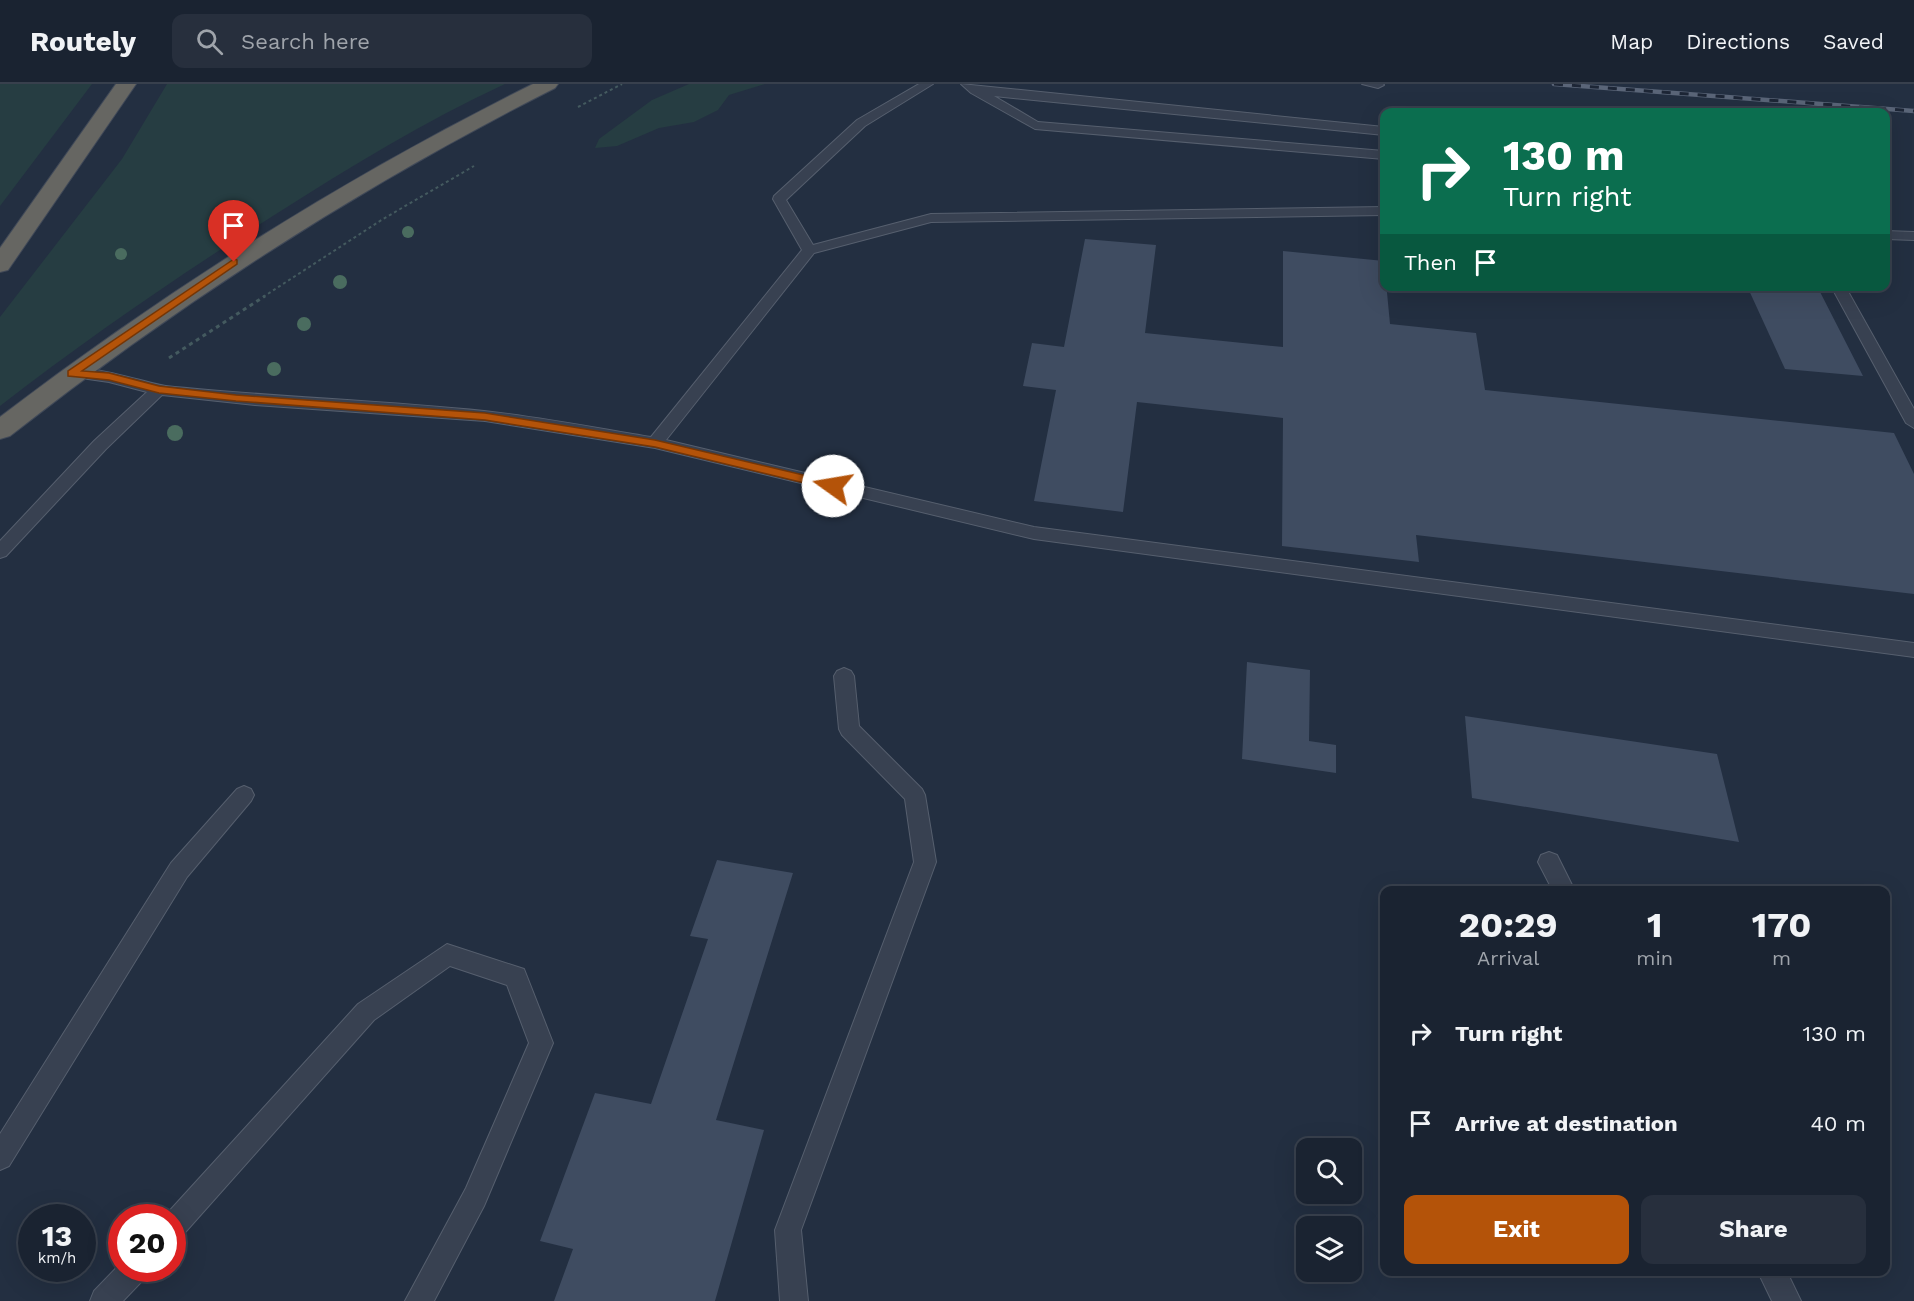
<!DOCTYPE html>
<style>
:root{--surface:#1a2331;--page:#272f3d;--text:#f1f3f6;--muted:#9fa4ab;--line:#38404d;--accent:#b45309}
body{margin:0;font-family:"Work Sans",sans-serif;background:var(--page);color:var(--text);height:100vh;display:flex;flex-direction:column;font-size:22px;white-space:nowrap}
*{box-sizing:border-box;margin:0}
p{font-size:20px;color:var(--muted)}
.icon{flex:none;width:33px;height:33px;fill:none;stroke:currentColor;stroke-width:2;stroke-linecap:round;stroke-linejoin:round}
.map{position:relative;flex:1;overflow:hidden}
.details{position:absolute;left:1380px;top:802px;width:510px;height:390px;display:flex;flex-direction:column;background:var(--surface);border-radius:12px;box-shadow:0 6px 24px #0002,0 0 0 2px var(--line)}
.details>*{flex:none}
.top-card{position:absolute;left:1380px;top:24px;width:510px;height:183px;border-radius:12px;box-shadow:0 6px 24px #0002,0 0 0 2px var(--line);background:#0b6e4f;color:#fff;overflow:hidden}
.fabs{position:absolute;left:1296px;top:1054px;display:grid;gap:12px}
.fabs a{display:grid;place-items:center;width:66px;height:66px;border-radius:12px;background:var(--surface);box-shadow:0 6px 24px #0002,0 0 0 2px var(--line);font-size:30px}
.speed{position:absolute;left:18px;top:1120px;display:flex;gap:12px;font-size:30px;font-weight:700;text-align:center}
.speed>*{display:grid;place-content:center;width:78px;height:78px;border-radius:50%;background:var(--surface);box-shadow:0 6px 24px #0002,0 0 0 2px var(--line);line-height:1}
.speed small{font-size:15px;font-weight:400}
.speed .limit{border:9px solid #d22;background:#fff;color:#111}
.pin{position:absolute;display:grid;place-items:center;width:51px;height:51px;color:#fff;margin:-62px -26px;border-radius:50% 50% 50% 0;rotate:-45deg;box-shadow:0 0 6px #0007}
.pin .icon{rotate:45deg}
.me{position:absolute;width:66px;margin:-33px;rotate:283deg;stroke-linejoin:round;filter:drop-shadow(0 0 4px #0008)}
.turn{display:flex;align-items:center;gap:21px;height:126px;padding:0 24px;font-size:27px}
.turn .icon{width:78px;height:78px;stroke-width:2.5}
.turn b{display:block;font-size:42px;line-height:51px}
.then{display:flex;align-items:center;height:57px;padding:0 24px;background:#0003;gap:12px;font-size:22px}
.eta{display:flex;justify-content:space-evenly;align-items:center;height:102px;text-align:center}
.eta b{font-size:36px;font-weight:700;line-height:42px}
.cta{display:flex;gap:12px;margin-top:auto;padding:12px 24px}
.cta a{flex:1;height:69px;border-radius:12px;background:var(--accent);color:#fff;font-size:24px;font-weight:700;line-height:69px;text-align:center}
.cta a+a{background:var(--page);color:var(--text)}
ul{padding:0;list-style:none}
li{display:flex;align-items:center;gap:18px;height:90px;padding:0 24px}
li div{flex:1}
li b{display:block;font-size:22px}
li em{font-style:normal}
header{display:flex;align-items:center;gap:36px;box-sizing:border-box;height:84px;padding:0 30px;background:var(--surface);border-bottom:2px solid var(--line)}
header strong{font-size:28px}
nav{display:flex;gap:33px;margin-inline-start:auto;font-size:21px}
.search{width:420px;height:54px;background:var(--page);display:flex;align-items:center;gap:15px;box-sizing:border-box;padding:0 21px;border-radius:12px;color:var(--muted);font-size:22px}
.map>svg:first-child{display:block}
</style>
<header>
<strong>Routely</strong>
<div class="search"><svg class="icon" aria-label="search" viewBox="0 0 24 24"><circle cx="10" cy="10" r="6"/><path d="M15 15l6 6"/></svg>Search here</div>
<nav><a>Map</a><a>Directions</a><a>Saved</a></nav>
</header>
<div class="map">
<svg width="1914" height="1217" viewBox="0 0 1914 1217">
<rect width="100%" height="100%" fill="#232f41"/>
<path fill="#263d42" d="M0 0H92L0 122Z
M167 0H505C425 37 350 83 276 130 181 190 89 253 0 322V233L122 75Z
M689 0H765L729 11 718 26 694 38 659 44 617 62 595 64 599 55 652 16Z"/>
<path fill="#3f4c61" d="M1085 155 1156 161 1145 249 1283 263V167L1384 177 1390 240 1476 249 1485 306 1894 349 1914 390V510L1416 451 1419 478 1282 462 1283 334 1137 318 1123 428 1034 417 1056 306 1023 302 1032 259 1064 263Z
M1747 202H1817L1863 292 1785 285Z
M1247 578 1310 586 1309 657 1336 661V689L1242 675Z
M1465 632 1717 670 1739 758 1472 714Z
M717 776 793 789 716 1036 764 1046 715 1217H554L573 1165 540 1157 595 1009 651 1020 708 855 690 852Z"/>
<g fill="none" stroke-linecap="round" stroke-linejoin="round">
<defs>
<path id="service" d="M919 0H933L865 42 786 116 813 161 931 130 1384 123V131L931 138 814 169 666 356 1034 443 1914 559V573L1034 455 655 364 485 337 255 321 162 311 106 365 6 472 0 474V457L94 357 147 308 109 298 67 292 64 289C76 274 147 300 166 302 272 313 378 316 484 327 540 333 596 344 651 353L802 166 773 115 774 112 857 36Z
M961 0 1384 43V51L994 12 1038 38 1384 67V75L1035 45 971 9Z
M1362 0H1383L1384 1 1378 4Z
M1886 147 1914 148V156L1886 155Z
M1831 202H1845L1914 325V344L1906 339Z
M844 584 851 587 854 592 859 642 922 705 925 711 936 778 801 1146 808 1217H780L775 1146 914 778 905 715 842 651 839 645 834 592 837 587Z
M244 702 251 705 254 711 251 717 187 793 9 1082 0 1086V1050L171 779 237 705Z
M1549 768 1557 771 1575 807H1553L1538 778 1541 771Z
M447 860 524 885 553 959 484 1122 434 1217H405L466 1104 529 959 507 901 450 882 374 936 181 1153 172 1157V1134H163L358 920Z
M122 1178V1185H148L144 1195 123 1217H90L94 1207Z
M1758 1188H1787L1801 1217H1772Z"/>
<path id="trunk" d="M116 0H136L8 186 0 188V164Z
M533 0H558L555 4C361 102 181 218 10 352L0 355V333C168 205 344 94 533 0Z"/>
</defs>
<use href="#service" stroke="#565f6e" stroke-width="2"/>
<use href="#trunk" stroke="#404958" stroke-width="2"/>
<path stroke="#445a5f" stroke-width="2" stroke-dasharray="3 3" stroke-linecap="butt" d="M578 23 622 0
M263 213 383 135 474 82"/>
<path stroke="#445a5f" stroke-width="3" stroke-dasharray="4 4" stroke-linecap="butt" d="M169 274 265 212"/>
<use href="#service" fill="#384151" fill-rule="evenodd"/>
<use href="#trunk" fill="#666662" fill-rule="evenodd"/>
<defs>
<path id="rail" d="M1554 0 1914 27"/>
</defs>
<use href="#rail" stroke="#5a6578" stroke-width="4.5"/>
<use href="#rail" stroke="#1d2636" stroke-width="3" stroke-dasharray="9" stroke-linecap="butt"/>
</g>
<g fill="#4a6c5f">
<circle cx="408" cy="148" r="6"/>
<circle cx="121" cy="170" r="6"/>
<circle cx="340" cy="198" r="7"/>
<circle cx="304" cy="240" r="7"/>
<circle cx="274" cy="285" r="7"/>
<circle cx="175" cy="349" r="8"/>
</g>
<path fill="#b45309" stroke="#753606" stroke-width="1.5" d="M234 175 237 176V180L82 287 109 289 159 302 236 311 485 329 655 356 833 398 839 402 833 406 655 363 485 336 236 317 159 309 109 296 68 292V287Z"/>
</svg>
<div class="fabs">
<a><svg class="icon" aria-label="search" viewBox="0 0 24 24"><circle cx="10" cy="10" r="6"/><path d="M15 15l6 6"/></svg></a>
<a><svg class="icon" aria-label="layers" viewBox="0 0 24 24"><path d="M12 4l9 5-9 5-9-5zM3 14l9 5 9-5"/></svg></a>
</div>
<div class="speed"><div>13<small>km/h</small></div><div class="limit">20</div></div>
<div class="pin" style="left:234px;top:178px;background:#d93025"><svg class="icon" aria-label="arrive" viewBox="0 0 24 24"><path d="M6 21V4h12l-3 4 3 4H6"/></svg></div>
<svg class="me" style="left:833px;top:402px" viewBox="-20 -20 40 40"><circle r="19" fill="#fff"/><path d="M0-13L10 11 0 6-10 11z" fill="#b45309"/></svg>
<div class="top-card">
<div class="turn"><svg class="icon" aria-label="right" viewBox="0 0 24 24"><path d="M7 20v-9h11M14 6l5 5-5 5"/></svg><div><b>130 m</b>Turn right</div></div>
<div class="then">Then<svg class="icon" aria-label="arrive" viewBox="0 0 24 24"><path d="M6 21V4h12l-3 4 3 4H6"/></svg></div>
</div>
<section class="details">
<div class="eta">
<div><b>20:29</b><p>Arrival</p></div>
<div><b>1</b><p>min</p></div>
<div><b>170</b><p>m</p></div>
</div>
<ul>
<li><svg class="icon" aria-label="right" viewBox="0 0 24 24"><path d="M7 20v-9h11M14 6l5 5-5 5"/></svg><div><b>Turn right</b></div><em>130 m</em></li>
<li><svg class="icon" aria-label="arrive" viewBox="0 0 24 24"><path d="M6 21V4h12l-3 4 3 4H6"/></svg><div><b>Arrive at destination</b></div><em>40 m</em></li>
</ul>
<div class="cta"><a>Exit</a><a>Share</a></div>
</section>
</div>
